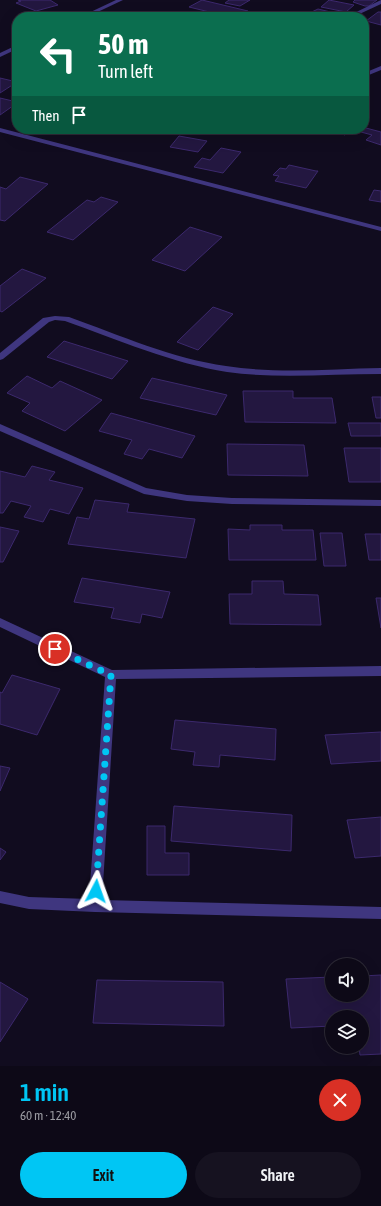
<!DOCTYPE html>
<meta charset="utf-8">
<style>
:root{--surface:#0d0917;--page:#161220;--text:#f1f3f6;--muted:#9a9aa1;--line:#2d2a36;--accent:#00c6f4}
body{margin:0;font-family:"Asap Condensed",sans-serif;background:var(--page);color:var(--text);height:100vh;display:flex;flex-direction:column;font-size:15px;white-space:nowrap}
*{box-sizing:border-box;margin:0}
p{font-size:13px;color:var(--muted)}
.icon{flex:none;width:22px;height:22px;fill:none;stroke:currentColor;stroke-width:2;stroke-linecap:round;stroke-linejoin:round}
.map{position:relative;height:1066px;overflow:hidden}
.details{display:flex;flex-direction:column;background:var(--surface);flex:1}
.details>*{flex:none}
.banner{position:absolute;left:12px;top:12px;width:357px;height:122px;border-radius:16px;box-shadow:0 4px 16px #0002,0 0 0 1px var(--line);background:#0b6e4f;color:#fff;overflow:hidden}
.buttons{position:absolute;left:325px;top:958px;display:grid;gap:8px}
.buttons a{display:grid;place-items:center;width:44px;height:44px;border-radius:50%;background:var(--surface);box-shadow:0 4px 16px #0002,0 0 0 1px var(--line);font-size:20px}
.pin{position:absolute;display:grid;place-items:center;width:34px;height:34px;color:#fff;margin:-17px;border:2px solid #fff;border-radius:50%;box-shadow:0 1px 4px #0007}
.me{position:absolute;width:44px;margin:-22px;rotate:4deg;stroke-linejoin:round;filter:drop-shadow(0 0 3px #0008)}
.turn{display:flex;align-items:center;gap:14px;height:84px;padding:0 20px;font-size:18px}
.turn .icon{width:52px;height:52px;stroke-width:2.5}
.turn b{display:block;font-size:28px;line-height:34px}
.then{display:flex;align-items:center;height:38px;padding:0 20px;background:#0003;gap:8px;font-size:15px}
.round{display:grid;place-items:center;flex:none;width:42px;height:42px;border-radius:21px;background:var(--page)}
.head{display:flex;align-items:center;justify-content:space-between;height:68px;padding:0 20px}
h1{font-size:24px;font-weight:600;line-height:30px;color:var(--accent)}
.primary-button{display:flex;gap:8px;margin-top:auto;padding:8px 20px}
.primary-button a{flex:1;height:46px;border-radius:24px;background:var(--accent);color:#111;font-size:16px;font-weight:600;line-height:46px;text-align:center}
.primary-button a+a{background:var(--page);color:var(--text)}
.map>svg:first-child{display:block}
</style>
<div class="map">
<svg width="381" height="1066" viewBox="0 0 381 1066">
<rect width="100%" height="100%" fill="#110c1f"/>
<path fill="#231740" stroke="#3c296d" d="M18 0H50L58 5 36 11 16 3 21 1Z
M202 0 248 11 238 17H230L189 7Z
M229 0H250L240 6 225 3Z
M329 0 354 5 346 12 321 7Z
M355 0H377L369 6H365L353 2Z
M318 9 339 14 335 17H301Z
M378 12H381V25L366 21Z
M0 78 17 82 0 93Z
M0 98 17 102V103L0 115Z
M366 128 381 132V145L366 140 372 135 361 132Z
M336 129H351L345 135 333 131Z
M179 136 207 141 198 152 170 147Z
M221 148 241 152 223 173 194 167 202 158 210 160Z
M289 165 316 171H318L306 188 275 181 279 176 273 175 280 168 286 169Z
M20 177 48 184 5 221 0 220V187L6 189Z
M374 190 381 191V202L369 200Z
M101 197 118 202 73 240 47 232 87 200 94 202Z
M190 227 222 237 185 271 152 260Z
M22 269 46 278 2 312 0 311V286Z
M213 307 233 314 198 350 177 342Z
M64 341 128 361 112 379 47 357Z
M27 376 52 388 60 381 102 400 65 431 22 411 30 403 7 393Z
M152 378 227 395 216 415 140 398Z
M243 391H293V398H332L336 423 245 422Z
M372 397H381V418H376Z
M111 413 195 436 182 458 149 449 142 459 124 454 132 440 99 431Z
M348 423H381V436H351Z
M227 444 304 445 308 476 228 475Z
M344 448H381V482H349Z
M32 466 55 472 49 480 83 488 69 514 50 509 43 522 24 517 31 506 11 501 3 513H0V471L25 477Z
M95 500 129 504 127 512 195 519 186 558 68 544 77 517 89 519Z
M250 525H282V530H313L316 560H229L228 529 250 530Z
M0 527 19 531 3 562H0Z
M320 533H342L346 566H324Z
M365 534H381V560H369Z
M82 578 170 592 162 618 142 614 140 623 111 618 114 608 74 602Z
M252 581H283L284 594 318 595 321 625 230 624 229 594H252Z
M376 598H381V628Z
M12 675 60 689 37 735 0 724V692L2 693Z
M175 720 276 729 275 760 220 755 219 767 193 765 195 752 171 749Z
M381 732V761L331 764 325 735Z
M0 766 10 768 0 791Z
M174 806 292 815 291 851 171 841Z
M381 817V856L355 858 347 820Z
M147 826H165V853H189V875H147Z
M0 848 6 852 0 860Z
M381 975V1054L360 1055 359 1047H362V1017H332V1026L291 1028 286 979 332 977V995H362V976Z
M97 980 223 982 224 1026 93 1023Z
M0 982 28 999 0 1042Z"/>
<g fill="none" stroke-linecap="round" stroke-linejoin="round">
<path fill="#3f367f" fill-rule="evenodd" d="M116 0H123L87 17H80Z
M381 0V4L353 17H346Z
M17 45V49L0 57V53Z
M381 66V70L364 77V73Z
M0 128 381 227V231L0 132Z
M55 316 69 317C119 335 174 359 226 366 277 374 330 369 381 368V374C330 374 277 379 227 372 174 364 116 339 65 321L55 320 49 322 3 359 0 360V353L43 318Z
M0 424 146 488 187 495 232 498 381 500V506L232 504 187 501 144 494 0 431Z
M0 618 112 670 381 666V676L116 679 102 900 381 907V919L95 912 29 909 0 903V891L29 897 89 899 105 677 0 627Z"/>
</g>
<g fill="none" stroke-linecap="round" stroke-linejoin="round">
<path stroke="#00c6f4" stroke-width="7" stroke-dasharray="0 12.6" d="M55 649 111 675 96 891"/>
</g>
</svg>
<div class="buttons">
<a><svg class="icon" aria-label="sound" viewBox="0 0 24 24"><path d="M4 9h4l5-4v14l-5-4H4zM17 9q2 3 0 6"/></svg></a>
<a><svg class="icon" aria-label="layers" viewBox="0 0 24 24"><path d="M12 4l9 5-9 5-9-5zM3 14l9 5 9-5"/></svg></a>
</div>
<div class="pin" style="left:55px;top:649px;background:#d93025"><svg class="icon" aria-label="arrive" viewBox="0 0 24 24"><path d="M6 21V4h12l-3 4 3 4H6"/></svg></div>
<svg class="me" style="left:96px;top:891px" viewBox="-20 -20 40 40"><path d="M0-17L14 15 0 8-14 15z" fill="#00c6f4" stroke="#fff" stroke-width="4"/></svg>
<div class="banner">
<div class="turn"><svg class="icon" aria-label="left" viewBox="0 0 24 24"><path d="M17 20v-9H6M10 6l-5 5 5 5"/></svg><div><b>50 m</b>Turn left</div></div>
<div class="then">Then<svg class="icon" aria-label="arrive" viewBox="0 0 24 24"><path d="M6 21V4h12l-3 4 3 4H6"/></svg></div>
</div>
</div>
<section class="details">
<div class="head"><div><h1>1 min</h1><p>60 m · 12:40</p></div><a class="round" style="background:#d93025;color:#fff"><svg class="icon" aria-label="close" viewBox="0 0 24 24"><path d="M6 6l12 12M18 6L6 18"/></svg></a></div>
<div class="primary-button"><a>Exit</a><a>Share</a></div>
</section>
